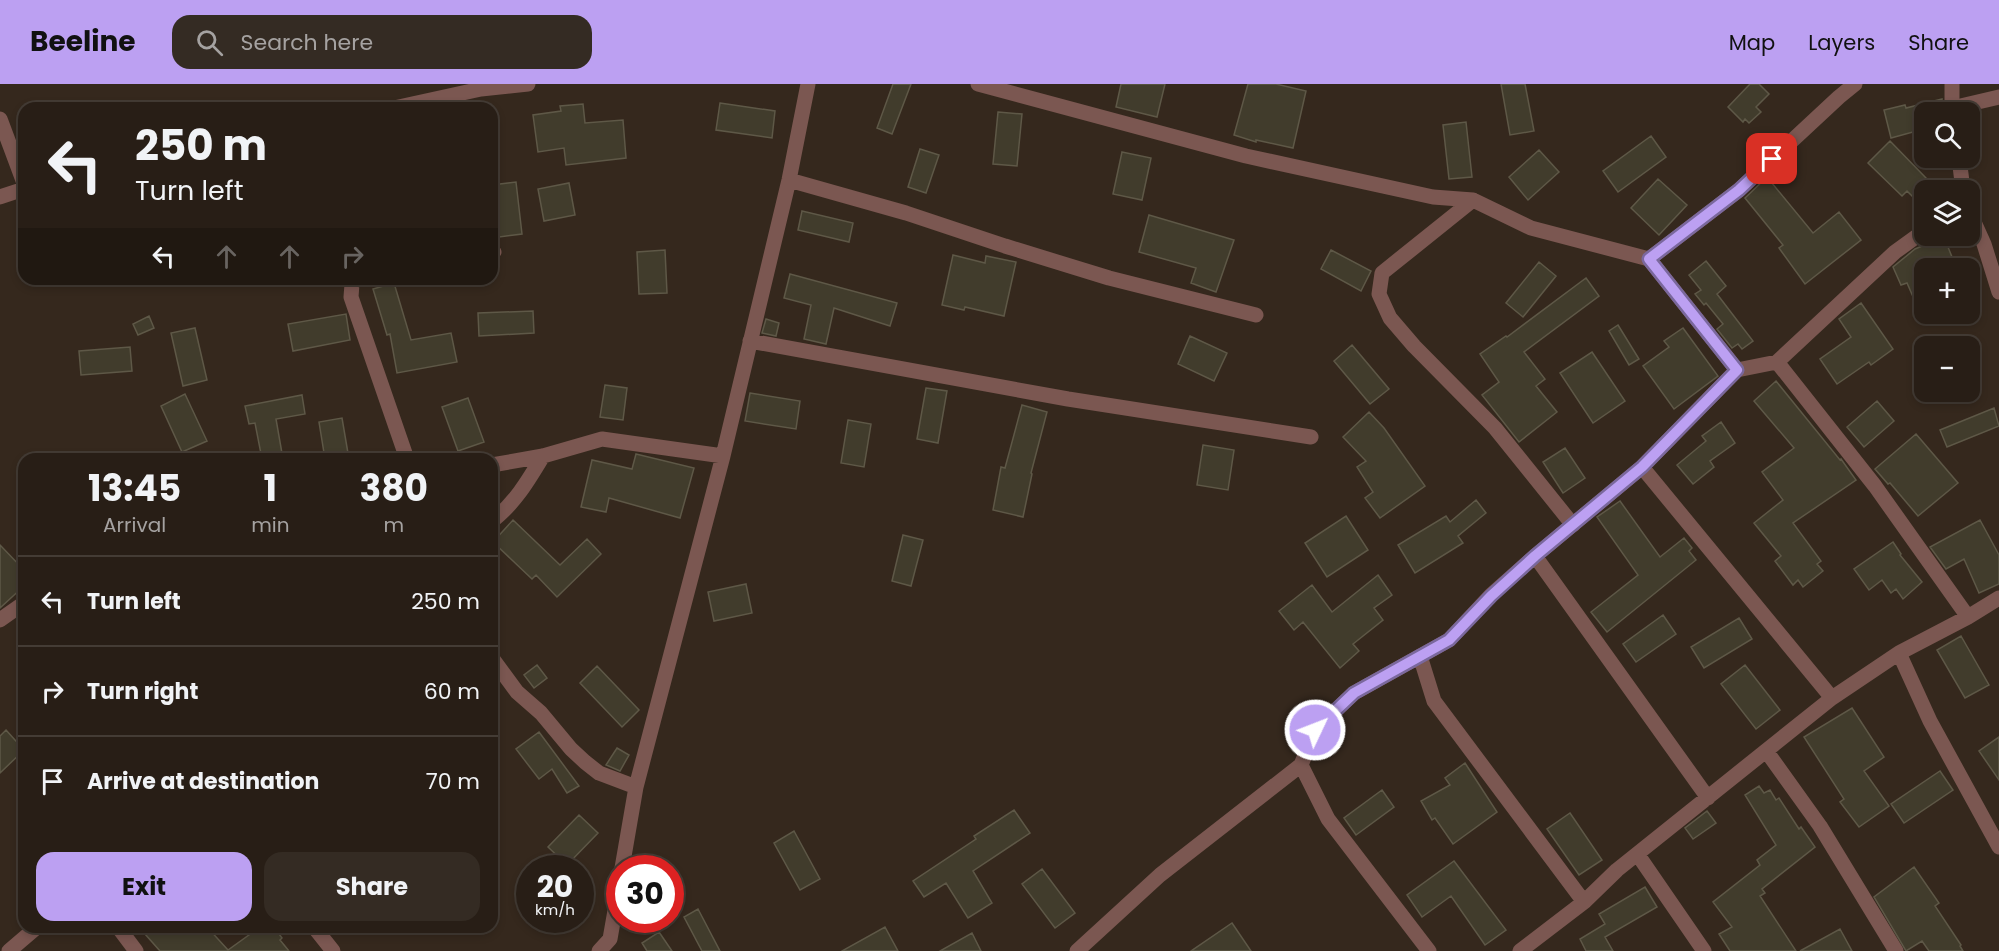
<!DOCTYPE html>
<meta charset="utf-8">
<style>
:root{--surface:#281e16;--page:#342b23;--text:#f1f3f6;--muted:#a5a2a1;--line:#443c35;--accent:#bca0f2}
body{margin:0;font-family:Poppins,sans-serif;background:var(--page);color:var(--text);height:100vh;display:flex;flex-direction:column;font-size:22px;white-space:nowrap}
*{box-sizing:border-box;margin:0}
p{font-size:20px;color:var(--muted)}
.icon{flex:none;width:33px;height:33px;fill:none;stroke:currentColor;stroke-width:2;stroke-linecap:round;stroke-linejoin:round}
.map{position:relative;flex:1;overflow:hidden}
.side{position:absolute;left:18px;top:369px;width:480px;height:480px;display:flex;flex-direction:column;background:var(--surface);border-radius:18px;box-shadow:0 3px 9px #0003,0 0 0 2px var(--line)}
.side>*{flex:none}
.top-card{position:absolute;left:18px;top:18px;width:480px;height:183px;border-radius:18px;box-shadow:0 3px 9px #0003,0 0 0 2px var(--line);background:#281e16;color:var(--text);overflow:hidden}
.controls{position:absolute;left:1914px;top:18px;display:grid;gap:12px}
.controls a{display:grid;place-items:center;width:66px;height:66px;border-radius:12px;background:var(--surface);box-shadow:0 3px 9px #0003,0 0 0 2px var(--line);font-size:30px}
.speed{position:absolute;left:516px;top:771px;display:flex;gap:12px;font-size:30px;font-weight:700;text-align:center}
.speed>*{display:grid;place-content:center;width:78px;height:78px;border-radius:50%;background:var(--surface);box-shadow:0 3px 9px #0003,0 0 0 2px var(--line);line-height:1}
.speed small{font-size:15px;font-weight:400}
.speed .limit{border:9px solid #d22;background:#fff;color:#111}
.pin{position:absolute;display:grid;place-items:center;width:51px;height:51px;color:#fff;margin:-26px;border-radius:12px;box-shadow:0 3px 9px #0006}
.me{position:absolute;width:66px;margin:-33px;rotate:47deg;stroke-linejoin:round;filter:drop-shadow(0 0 4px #0008)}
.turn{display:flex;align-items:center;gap:21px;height:126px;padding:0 18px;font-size:27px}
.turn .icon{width:78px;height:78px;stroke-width:2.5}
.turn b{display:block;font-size:42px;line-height:51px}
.lanes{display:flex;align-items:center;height:57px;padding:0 18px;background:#0003;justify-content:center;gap:30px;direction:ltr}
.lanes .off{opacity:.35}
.eta{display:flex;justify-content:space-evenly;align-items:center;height:102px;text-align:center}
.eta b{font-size:36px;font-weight:700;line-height:42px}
.button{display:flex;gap:12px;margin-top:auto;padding:12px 18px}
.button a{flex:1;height:69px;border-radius:18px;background:var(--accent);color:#111;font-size:24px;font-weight:700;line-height:69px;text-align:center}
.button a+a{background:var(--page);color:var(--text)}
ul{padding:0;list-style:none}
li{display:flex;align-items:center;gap:18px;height:90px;padding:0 18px;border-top:2px solid var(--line)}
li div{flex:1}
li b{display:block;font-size:22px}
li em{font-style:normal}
header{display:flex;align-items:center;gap:36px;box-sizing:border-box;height:84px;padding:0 30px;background:var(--accent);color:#111}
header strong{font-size:28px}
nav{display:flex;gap:33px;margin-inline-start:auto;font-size:21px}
.search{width:420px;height:54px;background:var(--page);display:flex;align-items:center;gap:15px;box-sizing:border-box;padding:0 21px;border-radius:18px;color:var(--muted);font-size:22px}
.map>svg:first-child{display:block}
</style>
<header>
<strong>Beeline</strong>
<div class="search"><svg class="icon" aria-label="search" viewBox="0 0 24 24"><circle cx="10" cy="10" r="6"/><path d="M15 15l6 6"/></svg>Search here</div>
<nav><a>Map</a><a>Layers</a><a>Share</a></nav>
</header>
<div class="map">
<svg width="1999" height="867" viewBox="0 0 1999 867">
<rect width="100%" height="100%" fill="#35281d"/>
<path fill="#413c2c" stroke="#5e5847" stroke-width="1.5" d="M893 0H911L892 50 877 44Z
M1121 0H1165L1157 33 1116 23Z
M1248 0H1276L1306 7 1293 64 1256 56V58L1234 51Z
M1501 0H1525L1534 47 1510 51Z
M1750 0H1759L1769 10 1756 23 1761 28 1749 39 1745 35 1743 38 1728 23Z
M1942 15V28H1924V45L1891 54 1884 26 1905 21 1906 24Z
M720 19 775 27 772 54 716 46Z
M583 20 585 39 623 36 626 74 566 81 564 64 538 68 533 31 561 27 560 22Z
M998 28 1022 30 1017 82 993 80Z
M1466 38 1472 93 1449 95 1443 41Z
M1651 52 1666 73 1618 108 1603 87Z
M1890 57 1926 94 1924 96 1934 106H1924V124L1907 107 1902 112 1868 79Z
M920 65 939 71 926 109 908 103Z
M1539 66 1559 88 1528 116 1509 93Z
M1122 68 1151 74 1142 116 1113 110Z
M1767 93 1813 149 1839 128 1861 156 1805 200 1779 164 1783 161 1745 114Z
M1658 95 1687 121 1659 151 1631 124Z
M516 98 522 150 492 154V101Z
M569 99 575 131 544 137 538 105Z
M802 127 853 139 849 158 798 146Z
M1149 131 1234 156 1216 208 1191 199 1196 184 1139 168Z
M1944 153 1954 178 1939 184H1924V238L1907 199 1901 201 1893 183 1915 165Z
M665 166 667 209 639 210 637 168Z
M1331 166 1371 187 1361 207 1321 185Z
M953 171 985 179 986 172 1016 178 1004 232 965 223 964 226 942 221Z
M1706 177 1726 202 1717 210 1753 257 1742 265 1738 260 1732 264 1717 245 1723 240 1706 219 1704 221 1695 210 1701 206 1689 191Z
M1539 178 1556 192 1523 233 1506 219Z
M790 190 897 219 890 242 834 224 826 260 804 255 811 221 784 214Z
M1586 194 1599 212 1524 268 1545 295 1536 302 1557 328 1519 358 1482 311 1499 298 1480 270 1506 252 1507 253Z
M394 199 411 256 451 249 457 278 397 289 390 250 387 251 373 205Z
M1861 219 1893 265 1871 281 1869 278 1837 300 1820 275 1851 253 1839 235Z
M533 227 534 249 479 252 478 229Z
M346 230 350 256 293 267 288 240Z
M149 232 154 244 138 251 133 240Z
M766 235 779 239 776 252 762 249Z
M1618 241 1639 275 1629 281 1609 247Z
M195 244 207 296 183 302 171 249Z
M1683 244 1718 292 1674 325 1643 282 1669 263 1664 257Z
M1190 252 1227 269 1214 297 1178 280Z
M1352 261 1389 305 1370 320 1334 277Z
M130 263 132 287 81 291 79 267Z
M1592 268 1625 317 1593 339 1560 289Z
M1776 297 1840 376 1841 375 1856 396 1793 439 1821 477 1817 480 1823 487 1803 503 1798 496 1793 501 1775 477 1781 472 1754 439 1783 416 1762 388 1794 364 1754 317Z
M605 301 627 304 623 336 600 333Z
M926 304 947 307 938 359 917 355Z
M750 309 800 317 796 345 745 337Z
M185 310 207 357 182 368 161 322Z
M302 311 305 330 276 335 283 375H262L255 339 249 340 245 322Z
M468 314 484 358 458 367 442 323Z
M1877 317 1894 337 1864 363 1847 343Z
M1022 321 1047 328 1031 389 1032 390 1023 433 993 426 1001 383 1005 384Z
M1994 324 1999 342 1947 363 1940 346Z
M1369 328 1384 344 1425 402 1380 434 1365 414 1373 408 1357 383 1366 377 1343 353Z
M342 334 349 375H325L319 338Z
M848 336 871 340 864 383 841 379Z
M1721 338 1735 359 1710 377 1714 383 1693 400 1677 381 1706 357 1702 352Z
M1916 350 1958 399 1918 432 1890 399 1888 400 1875 385Z
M1203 361 1234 366 1228 406 1197 401Z
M1565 364 1585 394 1563 409 1543 378Z
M636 370 694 384 680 434 609 414 606 428 581 423 592 376 632 385Z
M1476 416 1486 429 1458 452 1463 459 1415 489 1398 461 1446 432 1450 438Z
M1620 417 1660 473 1684 454 1692 464 1689 467 1696 476 1607 548 1591 528 1638 491 1597 433Z
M1346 432 1368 466 1327 493 1305 459Z
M513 436 560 481 587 455 601 470 557 513 536 491 532 495 493 458Z
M1980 436 1999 471V500L1979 509 1964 475 1946 485 1930 463Z
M903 451 923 456 911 502 892 497Z
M1893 458 1901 470 1900 471 1922 498 1903 515 1896 505 1891 509 1882 496 1869 506 1854 485Z
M0 461 24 486V502L0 524Z
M1378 491 1392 511 1374 524 1383 536 1353 560 1359 567 1340 584 1303 538 1294 546 1279 527 1312 501 1332 528Z
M746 500 752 529 714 537 708 508Z
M1663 531 1676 550 1636 578 1623 560Z
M1739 534 1752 555 1704 584 1691 563Z
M1961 552 1989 601 1965 614 1937 566Z
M537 581 547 594 534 604 524 591Z
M1745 581 1780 626 1756 645 1721 600Z
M597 582 639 626 622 643 580 599Z
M1852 624 1884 673 1864 687 1889 722 1859 743 1840 718 1844 715 1804 653Z
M6 646 24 666 0 689V652Z
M539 648 579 702 567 709 552 685 539 695 516 665Z
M1999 653V696L1979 667Z
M617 664 629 671 620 687 606 681Z
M1465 679 1497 728 1453 760 1435 734 1432 736 1421 717 1450 701 1445 694Z
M1940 687 1953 706 1904 739 1891 720Z
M1759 702 1764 709 1770 706 1776 716 1779 714 1799 745 1801 743 1815 763 1762 805 1765 809 1760 812 1796 867H1730L1719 850 1732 843 1713 818 1760 781 1757 776 1776 761 1745 711Z
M1382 706 1394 723 1356 751 1344 734Z
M1014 726 1030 749 973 787 992 819 968 834 946 799 924 813 913 797 976 755 974 752Z
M1707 727 1716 739 1693 755 1685 744Z
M1570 729 1602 776 1579 791 1547 745Z
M579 731 598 749 567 781 548 763Z
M794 747 820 795 800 806 774 759Z
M1454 777 1506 846 1485 861 1451 812 1422 833 1407 811Z
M1914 783 1939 819 1935 822 1961 861 1960 862 1963 867H1929L1922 857 1906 867 1874 813Z
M1042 785 1075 829 1055 844 1022 800Z
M1645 803 1657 823 1605 853 1613 867H1586L1580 855 1605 840 1599 830Z
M698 825 720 867H702L684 833Z
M1232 839 1251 867H1191Z
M153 843H207L228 866 260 843H274L282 854 280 856 289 867H160L145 850Z
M885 843 898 867H842Z
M1840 845 1852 867H1800Z
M659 848 672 867H647L642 859Z
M972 849 981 867H940Z"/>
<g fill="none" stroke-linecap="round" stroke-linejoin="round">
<path stroke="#7b5751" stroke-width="15" d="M978 0 1246 72 1433 113 1473 116 1531 144 1649 175
M1952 0V28
M394 24 481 5 528 0
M1952 24 1999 13
M0 35 24 99
M1959 74 1963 106
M789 96 906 129 1005 162 1109 194 1256 231
M0 113 24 105
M1473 116 1382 189 1379 210 1390 234 1414 262 1495 344 1573 441
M1970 129 1984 160 1999 208
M492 169 494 168
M357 195 352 200 351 213 407 375
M750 257 1068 315 1311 353
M1777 278 1895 168 1924 147
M1737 286 1649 175 1739 106 1839 13 1855 0
M492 381 543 372 602 355 723 372
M1642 383 1832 614
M492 437C515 419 528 397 543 372
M1535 472 1708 714
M0 536 24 519
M1899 569 1968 533 1999 514
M1420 572 1434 617 1584 818
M492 574 517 608 541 629 571 665 585 678 599 689 636 703
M1767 668 1820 742 1896 867
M1638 771 1704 867
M622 784 636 703 723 372 789 96 808 0
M118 843 136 867
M314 843 333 867
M9 867 37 843
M599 867 610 855 620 798
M1077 867 1160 791 1301 681
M1429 867 1328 735 1301 681 1315 646 1354 609 1449 556 1491 511 1535 472 1642 383 1737 286 1777 278 1875 402 1968 533
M1520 867 1584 818 1617 786 1832 614 1899 569 1930 637 1999 763"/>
</g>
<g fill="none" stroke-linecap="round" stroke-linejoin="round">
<defs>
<path id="route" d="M1315 646 1354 609 1449 556 1491 512 1535 472 1642 383 1737 286 1649 175 1739 106 1772 75"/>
</defs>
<use href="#route" stroke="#7a689d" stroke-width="15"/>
<use href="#route" stroke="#bca0f2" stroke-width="10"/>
</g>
</svg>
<div class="controls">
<a><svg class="icon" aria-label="search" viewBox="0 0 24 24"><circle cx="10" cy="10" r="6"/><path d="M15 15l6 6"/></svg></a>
<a><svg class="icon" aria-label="layers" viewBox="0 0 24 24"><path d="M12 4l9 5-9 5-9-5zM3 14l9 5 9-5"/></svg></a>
<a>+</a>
<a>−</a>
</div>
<div class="speed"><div>20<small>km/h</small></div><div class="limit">30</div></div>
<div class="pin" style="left:1772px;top:75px;background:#d93025"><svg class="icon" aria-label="arrive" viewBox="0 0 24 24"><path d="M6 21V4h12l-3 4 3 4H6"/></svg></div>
<svg class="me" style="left:1315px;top:646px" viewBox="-20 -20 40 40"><circle r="17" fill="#bca0f2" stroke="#fff" stroke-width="3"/><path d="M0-11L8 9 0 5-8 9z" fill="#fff"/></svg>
<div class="top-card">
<div class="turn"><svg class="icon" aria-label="left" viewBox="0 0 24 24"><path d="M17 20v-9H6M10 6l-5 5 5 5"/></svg><div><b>250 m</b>Turn left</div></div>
<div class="lanes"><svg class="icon" aria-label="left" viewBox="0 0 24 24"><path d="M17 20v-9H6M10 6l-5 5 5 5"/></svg><svg class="icon off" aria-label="ahead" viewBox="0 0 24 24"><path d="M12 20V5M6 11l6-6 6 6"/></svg><svg class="icon off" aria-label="ahead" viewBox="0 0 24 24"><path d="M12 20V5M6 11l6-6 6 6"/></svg><svg class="icon off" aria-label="right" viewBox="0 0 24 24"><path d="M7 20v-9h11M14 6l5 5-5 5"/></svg></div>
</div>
<section class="side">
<div class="eta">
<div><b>13:45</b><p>Arrival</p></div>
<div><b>1</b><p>min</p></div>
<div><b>380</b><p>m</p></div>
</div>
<ul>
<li><svg class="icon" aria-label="left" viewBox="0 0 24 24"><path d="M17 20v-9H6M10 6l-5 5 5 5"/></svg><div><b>Turn left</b></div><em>250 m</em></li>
<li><svg class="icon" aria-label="right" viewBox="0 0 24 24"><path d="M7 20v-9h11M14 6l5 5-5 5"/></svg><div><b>Turn right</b></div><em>60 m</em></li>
<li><svg class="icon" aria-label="arrive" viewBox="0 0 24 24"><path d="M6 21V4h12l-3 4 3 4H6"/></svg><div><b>Arrive at destination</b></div><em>70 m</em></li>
</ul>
<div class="button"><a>Exit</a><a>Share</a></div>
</section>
</div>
